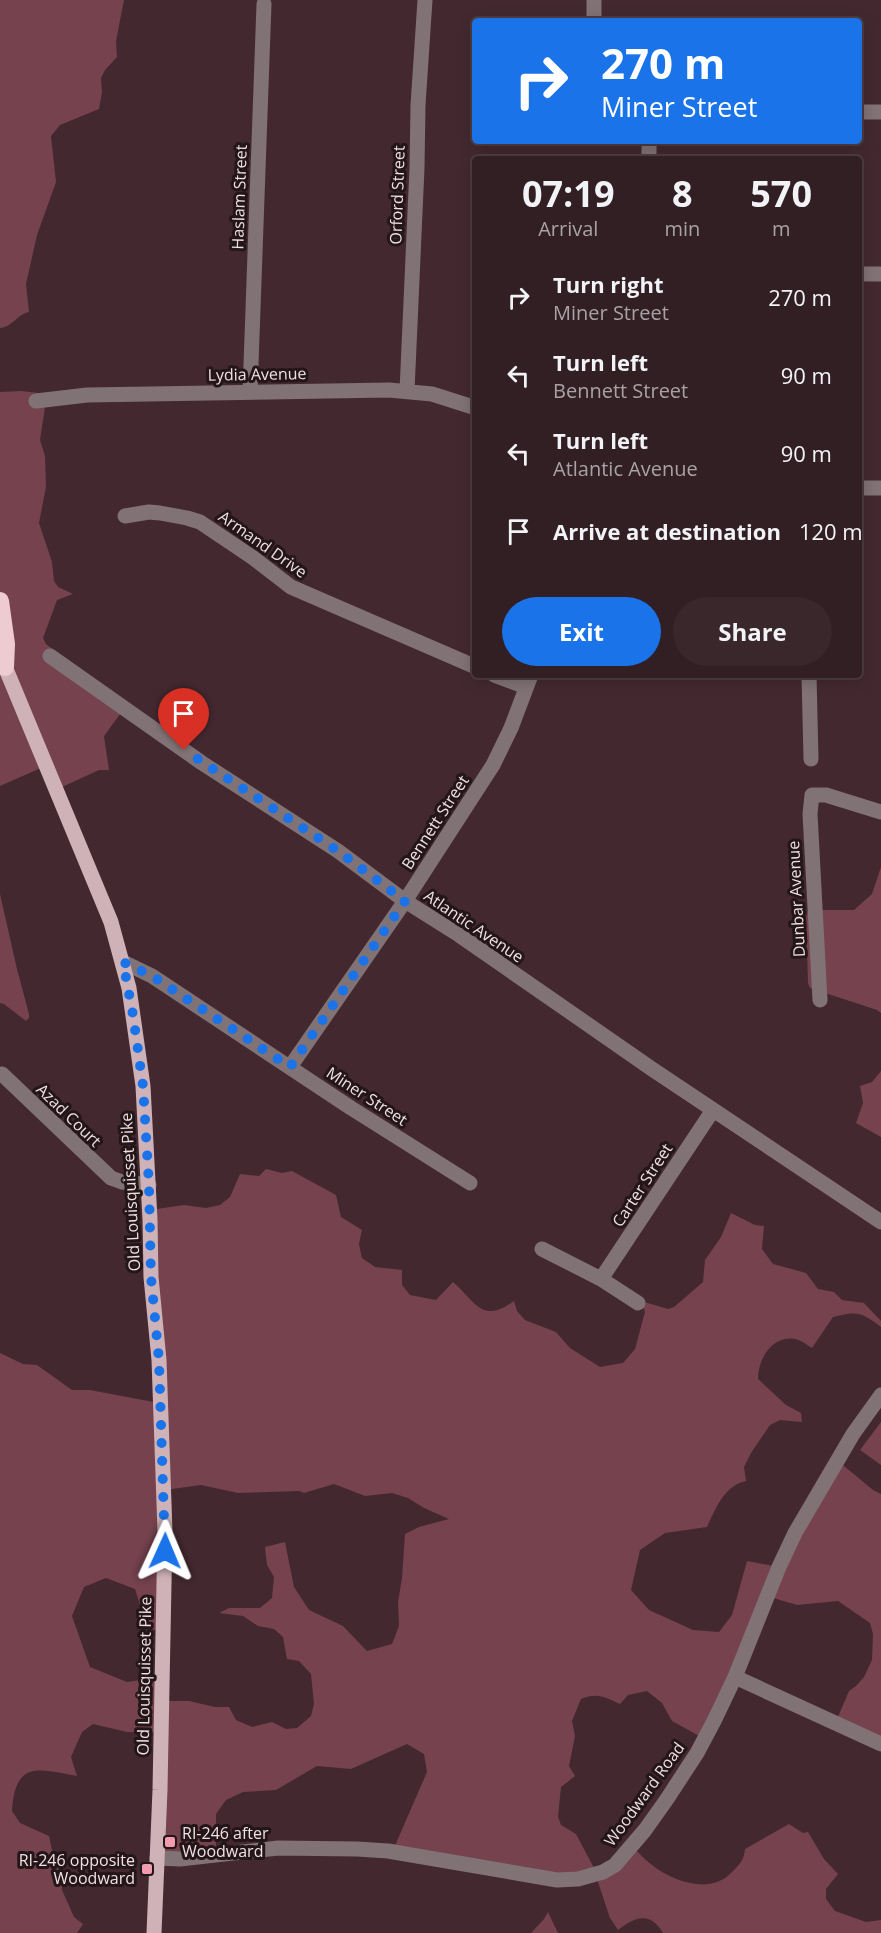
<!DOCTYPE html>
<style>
:root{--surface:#321f23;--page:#3a272b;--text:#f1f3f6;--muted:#a8a2a6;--line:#4d3d41;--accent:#1a73e8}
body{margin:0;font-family:"Open Sans",sans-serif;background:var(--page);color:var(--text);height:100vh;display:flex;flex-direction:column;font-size:22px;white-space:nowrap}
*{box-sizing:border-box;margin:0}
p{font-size:20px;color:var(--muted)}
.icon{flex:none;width:33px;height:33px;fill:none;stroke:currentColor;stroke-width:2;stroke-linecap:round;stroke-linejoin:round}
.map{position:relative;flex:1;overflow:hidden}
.side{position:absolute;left:472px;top:156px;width:390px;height:522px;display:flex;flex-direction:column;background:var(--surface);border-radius:6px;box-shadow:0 3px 15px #0003,0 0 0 2px var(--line)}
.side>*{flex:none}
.banner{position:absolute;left:472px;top:18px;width:390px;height:126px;border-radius:6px;box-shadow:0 3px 15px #0003,0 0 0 2px var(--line);background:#1a73e8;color:#fff;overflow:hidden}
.pin{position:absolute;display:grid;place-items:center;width:51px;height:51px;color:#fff;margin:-62px -26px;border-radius:50% 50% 50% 0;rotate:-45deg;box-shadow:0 0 6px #0007}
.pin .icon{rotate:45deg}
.me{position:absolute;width:66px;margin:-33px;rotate:1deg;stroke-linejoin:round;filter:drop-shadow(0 0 4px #0008)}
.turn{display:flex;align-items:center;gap:21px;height:126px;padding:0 30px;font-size:27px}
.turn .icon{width:78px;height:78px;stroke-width:2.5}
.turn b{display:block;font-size:42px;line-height:51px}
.eta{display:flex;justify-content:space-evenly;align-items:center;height:102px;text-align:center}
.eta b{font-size:36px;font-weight:700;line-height:42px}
.action{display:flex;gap:12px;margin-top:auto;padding:12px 30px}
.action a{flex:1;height:69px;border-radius:36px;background:var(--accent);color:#fff;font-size:24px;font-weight:700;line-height:69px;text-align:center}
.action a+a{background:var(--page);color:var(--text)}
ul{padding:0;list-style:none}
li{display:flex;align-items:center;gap:18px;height:78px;padding:0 30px}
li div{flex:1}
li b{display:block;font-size:22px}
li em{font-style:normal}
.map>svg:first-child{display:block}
</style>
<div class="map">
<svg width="881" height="1933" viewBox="0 0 881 1933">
<rect width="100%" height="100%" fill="#43292f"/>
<path fill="#75424e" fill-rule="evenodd" d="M0 0H124L116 41 117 57 105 70 101 78 102 92 99 109 60 125 51 136 56 182 37 235 26 284 29 312C17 314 13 327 0 328Z
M21 391 47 394 40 440 45 456 46 487 39 523 52 562 54 581 58 587 73 594 57 600 43 638 46 644 119 699 126 706 104 736 109 770H99L62 787 50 764 0 786V392Z
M881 867V1013L877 1010 810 988 808 983 806 918 808 910H854L872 894Z
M0 894 17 969 29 1014V1018L26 1021 4 1004 0 1003Z
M881 1071V1137L856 1123 863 1103 860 1086 872 1082Z
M266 1169 282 1173 292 1171 336 1195 341 1217 362 1230 359 1244 362 1258 375 1267 402 1270V1285L410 1295 436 1300 453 1282C475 1301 482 1325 514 1301L517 1311 525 1320 556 1332 570 1348 600 1367 623 1363 635 1349 645 1312 641 1301 668 1309 674 1307 703 1282 705 1260 721 1237 731 1213 755 1225 764 1226 762 1249 773 1264 806 1273 818 1289 834 1292 842 1300 864 1303 881 1321V1327C861 1312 858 1311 833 1317L812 1348C807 1345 801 1340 795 1339 772 1335 758 1359 758 1379L786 1405 801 1413 802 1422 780 1420 770 1425 751 1453 744 1467 746 1481C724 1486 716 1508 707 1527L665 1533 640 1550 631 1590 649 1610 693 1630 719 1632 732 1615 747 1561 779 1567 838 1461 873 1490 881 1494V1738L837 1719 849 1691 856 1686 864 1677 872 1660 873 1634 870 1623 838 1601 797 1605 770 1597 701 1737 672 1721 662 1703 647 1691 628 1695 620 1704C605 1697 597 1692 581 1699L572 1721 575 1736 569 1766 575 1776 561 1787 558 1817 561 1825 576 1834 594 1868 617 1858 632 1846C639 1853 647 1862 656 1868 677 1883 712 1894 732 1872 740 1864 744 1860 745 1849L789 1824 803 1833 808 1832 824 1859 838 1874 826 1889V1899L835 1911 866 1922 881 1920V1933H663C650 1911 635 1917 618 1930L610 1918 596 1876 573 1877 394 1848 427 1772 424 1754 407 1744 351 1769 317 1766 276 1790 243 1792 226 1800 216 1814V1850L163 1858 159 1732H127L93 1724 82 1732 71 1757 77 1776C38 1769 15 1760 12 1811L20 1823 49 1836 52 1850 62 1874V1890L74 1917 83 1924 77 1933H0V1353L23 1364 37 1365 72 1390H90L159 1403 150 1210 184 1205 206 1208 220 1205 230 1197 240 1174 259 1176ZM334 1484 365 1496 392 1493 408 1498 424 1508 449 1519 419 1527 405 1534 402 1578 398 1602 399 1626 392 1644 367 1651 343 1626 309 1610 294 1587 285 1542 265 1547 267 1565 274 1577 272 1598 260 1608H229L219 1613 243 1616 258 1626 274 1629 283 1637 287 1659 299 1661 311 1674 314 1704 311 1716 297 1728 286 1729 272 1722 252 1727 236 1720 229 1707H215L189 1701H164L162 1673 147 1679 127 1682 90 1667 72 1616 84 1587 106 1578 135 1589 147 1628 163 1632 165 1490 201 1485 238 1493 299 1491 304 1493Z
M881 1422V1465L860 1450Z
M548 1912 558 1933H531L544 1919Z"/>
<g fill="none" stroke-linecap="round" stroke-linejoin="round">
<path stroke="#807275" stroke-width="15" d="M594 21V0
M860 112H881
M649 141V159
M860 274H881
M407 391 417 168 418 105 425 0
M250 392 264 4
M36 401 87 395 389 390 432 394 476 408
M860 488H881
M125 516 149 512 160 513 187 518 200 522 252 557 291 587 476 667
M50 656 202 763 338 851 405 901 459 935 652 1069 881 1222
M494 675 526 687
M809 675 811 759
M123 962 152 976 351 1108 470 1183
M820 1000 810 814 812 795H826L881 812
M290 1067 405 901 493 765 511 728 531 675
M2 1074 111 1178 122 1182 149 1185
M542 1249 601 1279 638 1303
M601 1279 713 1110
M735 1677 881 1744
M157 1858 180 1859 278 1848 357 1849 388 1851 557 1880 578 1879 603 1872 615 1865 645 1830 667 1799 697 1753 714 1721 735 1677 779 1567 795 1533 853 1434 881 1395"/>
<path stroke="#ceb2b7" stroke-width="15" d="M1 657 111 922 129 988 143 1086 150 1220 151 1277 159 1360 165 1532 160 1790 154 1933"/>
<path stroke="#edcbd1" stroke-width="18" d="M0 601 6 644 5 667"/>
</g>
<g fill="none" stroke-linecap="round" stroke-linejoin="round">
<path stroke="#1a73e8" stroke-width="10" stroke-dasharray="0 18" d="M165 1551 159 1360 151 1277 149 1185 143 1086 133 1015 123 962 152 976 290 1067 405 901 338 851 184 750"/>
</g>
<g fill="#f29aae" stroke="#221618" stroke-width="2">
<rect x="164" y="1836" width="12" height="12" rx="3"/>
<rect x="141" y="1863" width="12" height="12" rx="3"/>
</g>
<g text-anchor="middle" stroke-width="6" stroke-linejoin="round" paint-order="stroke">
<g font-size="16" fill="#f1dfe2" stroke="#221618">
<text transform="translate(397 195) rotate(-88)" y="6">Orford Street</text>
<text transform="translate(239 197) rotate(-88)" y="6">Haslam Street</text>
<text transform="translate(257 374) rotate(-1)" y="6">Lydia Avenue</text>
<text transform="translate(263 544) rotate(35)" y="6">Armand Drive</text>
<text transform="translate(435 822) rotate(-57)" y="6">Bennett Street</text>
<text transform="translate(796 899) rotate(-93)" y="6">Dunbar Avenue</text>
<text transform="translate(474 926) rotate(34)" y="6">Atlantic Avenue</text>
<text transform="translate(367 1096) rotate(33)" y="6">Miner Street</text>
<text transform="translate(69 1115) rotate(44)" y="6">Azad Court</text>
<text transform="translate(642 1185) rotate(-57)" y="6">Carter Street</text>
<text transform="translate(130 1192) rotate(-93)" y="6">Old Louisquisset Pike</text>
<text transform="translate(144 1676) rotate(-89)" y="6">Old Louisquisset Pike</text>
<text transform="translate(644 1794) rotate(-54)" y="6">Woodward Road</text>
</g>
<g font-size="16" fill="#f1dfe2" stroke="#221618" text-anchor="start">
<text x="182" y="1839">RI-246 after<tspan x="182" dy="18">Woodward</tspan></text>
<text x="135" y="1866" text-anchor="end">RI-246 opposite<tspan x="135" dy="18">Woodward</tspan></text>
</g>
</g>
</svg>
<div class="pin" style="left:184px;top:750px;background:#d93025"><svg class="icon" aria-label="arrive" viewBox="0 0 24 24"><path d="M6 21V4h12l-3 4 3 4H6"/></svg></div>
<svg class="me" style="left:165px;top:1551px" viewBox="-20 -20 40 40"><path d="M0-17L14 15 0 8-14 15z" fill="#1a73e8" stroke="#fff" stroke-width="4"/></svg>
<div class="banner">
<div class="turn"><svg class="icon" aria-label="right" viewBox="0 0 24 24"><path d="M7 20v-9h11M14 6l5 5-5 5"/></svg><div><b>270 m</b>Miner Street</div></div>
</div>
<section class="side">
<div class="eta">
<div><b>07:19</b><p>Arrival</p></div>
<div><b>8</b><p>min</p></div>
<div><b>570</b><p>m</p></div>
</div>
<ul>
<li><svg class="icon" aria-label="right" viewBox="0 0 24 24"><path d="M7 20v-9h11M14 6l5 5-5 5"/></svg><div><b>Turn right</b><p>Miner Street</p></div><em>270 m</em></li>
<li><svg class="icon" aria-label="left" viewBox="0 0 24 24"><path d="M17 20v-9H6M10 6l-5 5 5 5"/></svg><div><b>Turn left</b><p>Bennett Street</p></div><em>90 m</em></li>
<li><svg class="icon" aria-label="left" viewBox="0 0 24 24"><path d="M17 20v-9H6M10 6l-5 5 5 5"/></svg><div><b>Turn left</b><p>Atlantic Avenue</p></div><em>90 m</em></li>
<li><svg class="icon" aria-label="arrive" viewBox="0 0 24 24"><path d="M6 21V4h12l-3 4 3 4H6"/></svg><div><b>Arrive at destination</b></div><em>120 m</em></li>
</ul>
<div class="action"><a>Exit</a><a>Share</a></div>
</section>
</div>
